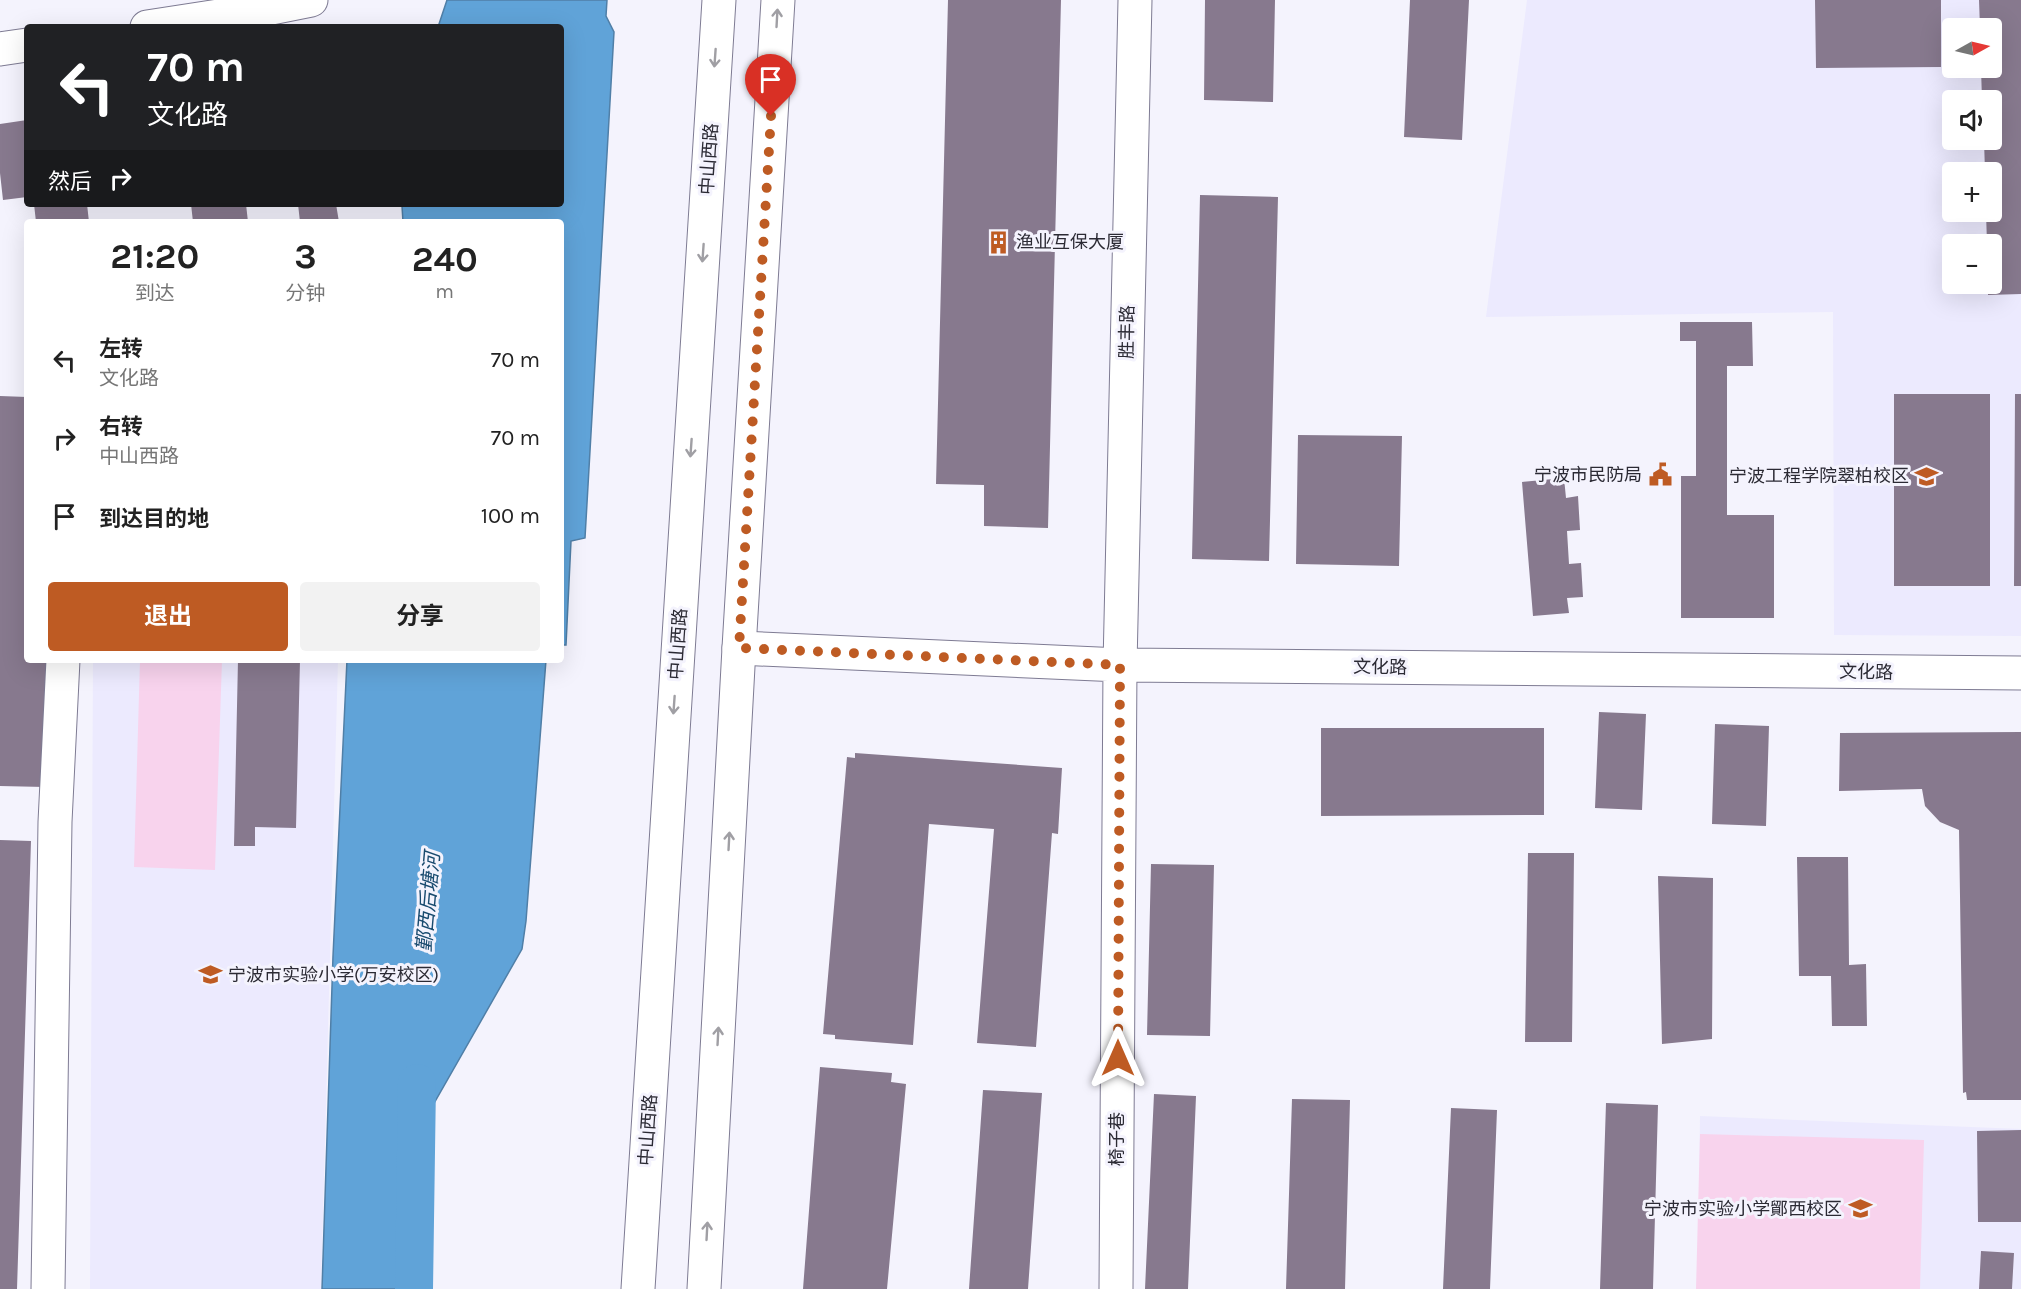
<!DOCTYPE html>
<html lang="zh">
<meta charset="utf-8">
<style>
:root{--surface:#fff;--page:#f2f2f2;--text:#222;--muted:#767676;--accent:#be5b23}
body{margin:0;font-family:Karla,"Noto Sans SC",sans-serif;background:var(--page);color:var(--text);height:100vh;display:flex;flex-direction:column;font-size:22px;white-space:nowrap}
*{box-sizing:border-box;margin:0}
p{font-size:20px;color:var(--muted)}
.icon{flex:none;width:33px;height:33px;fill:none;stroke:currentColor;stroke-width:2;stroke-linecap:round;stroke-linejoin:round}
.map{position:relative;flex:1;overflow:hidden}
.panel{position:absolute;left:24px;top:219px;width:540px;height:444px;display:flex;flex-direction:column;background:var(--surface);border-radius:6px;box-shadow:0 6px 24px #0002}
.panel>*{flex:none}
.guide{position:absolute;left:24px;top:24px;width:540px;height:183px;border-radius:6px;box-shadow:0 6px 24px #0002;background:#202124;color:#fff;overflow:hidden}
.needle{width:39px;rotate:82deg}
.buttons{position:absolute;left:1942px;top:18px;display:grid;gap:12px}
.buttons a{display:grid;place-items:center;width:60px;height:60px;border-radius:6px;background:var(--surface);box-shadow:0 6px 24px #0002;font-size:30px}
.pin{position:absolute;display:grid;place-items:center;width:51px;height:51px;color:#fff;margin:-62px -26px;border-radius:50% 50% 50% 0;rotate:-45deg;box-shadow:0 0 6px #0007}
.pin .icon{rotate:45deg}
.me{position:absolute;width:66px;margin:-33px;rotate:0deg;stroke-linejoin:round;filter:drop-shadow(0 0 4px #0008)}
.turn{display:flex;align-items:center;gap:21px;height:126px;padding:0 24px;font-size:27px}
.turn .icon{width:78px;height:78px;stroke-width:2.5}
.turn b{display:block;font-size:42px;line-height:51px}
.then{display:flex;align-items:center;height:57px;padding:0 24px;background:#0003;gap:12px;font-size:22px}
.eta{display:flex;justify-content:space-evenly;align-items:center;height:102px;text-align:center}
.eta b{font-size:36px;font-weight:700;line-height:42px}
.cta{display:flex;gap:12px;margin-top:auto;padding:12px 24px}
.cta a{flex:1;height:69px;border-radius:6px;background:var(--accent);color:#fff;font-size:24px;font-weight:700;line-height:69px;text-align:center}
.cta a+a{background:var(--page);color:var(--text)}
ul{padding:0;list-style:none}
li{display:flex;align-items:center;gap:18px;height:78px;padding:0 24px}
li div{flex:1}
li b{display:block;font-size:22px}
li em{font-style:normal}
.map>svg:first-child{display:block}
</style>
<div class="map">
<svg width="2021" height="1289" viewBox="0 0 2021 1289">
<rect width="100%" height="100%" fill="#f4f3fd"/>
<path fill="#eceafe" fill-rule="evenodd" d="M1527 0H2021V636L1834 635 1833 312 1486 317ZM1953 28H1992V68H1953ZM1953 100H1992V140H1953ZM1953 172H1992V212H1953ZM1953 244H1992V284H1953Z
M93 660H338L321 1289H90Z
M1700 1116 2021 1129V1289H1698Z"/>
<path fill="#f8d3ed" d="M140 660H222L215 870 134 867Z
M1700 1134 1924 1140 1920 1289H1696Z"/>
<path fill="#60a3d8" stroke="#507fa7" stroke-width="1.5" d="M447 0H607L606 16 614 32 585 538 571 541 566 645H561V222H403L402 206 403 204H561V27H438Z
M347 660H546L526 921 522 949 412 1142 404 1184 397 1289H322L333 956Z"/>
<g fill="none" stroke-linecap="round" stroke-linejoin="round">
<path stroke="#60a3d8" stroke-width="38" d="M414 1289 417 1083"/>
</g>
<path fill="#87798e" d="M948 0H1061L1048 528 984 526V485L936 484Z
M1205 0H1275L1273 102 1204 100Z
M1410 0H1469L1462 140 1404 137Z
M1815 0H1941V67L1816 68Z
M1979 0H2021V294L1988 295V284H1992V244H1987L1986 212H1992V172H1985L1984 140H1992V100H1982L1981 68H1992V28H1980Z
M27 120V197L3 200 0 173V124Z
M1200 195 1278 197 1269 561 1192 559Z
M34 204H87L89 222H36Z
M191 204H246L248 222H193Z
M298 204H336L339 222H300Z
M1680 322H1752L1753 366H1727V515H1774V618H1681V476H1696V341H1680Z
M1894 394H1990V586H1894Z
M2015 394H2021V586H2014Z
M0 396 27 397V660H48L45 787 0 786Z
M1298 435 1402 436 1399 566 1296 564Z
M1564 478 1566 498 1578 496 1580 530 1567 531 1569 564 1581 563 1583 597 1567 598 1569 613 1533 616 1522 482Z
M238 660H300L296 828 255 827V846H234Z
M1599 712 1646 714 1642 810 1595 808Z
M1715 724 1769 726 1766 826 1712 824Z
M1321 728H1544V815L1321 816Z
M2021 732V1100H1967L1966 1092 1963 1093 1959 830 1940 822 1925 806 1922 789 1839 791 1840 733Z
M855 753 1062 768 1058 834 1052 833 1036 1047 977 1043 994 829 929 824 913 1045 835 1039V1035L823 1034 847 757 855 758Z
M0 840 31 841 17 1289H0Z
M1528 853H1574L1572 1042H1525Z
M1797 857H1848L1849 965 1866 964 1867 1026H1832L1831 976H1799Z
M1151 864 1214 865 1210 1036 1147 1035Z
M1658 876 1713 878 1712 1039 1662 1044Z
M820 1067 892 1073 891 1082 906 1084 887 1289H803Z
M983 1090 1042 1093 1028 1289H969Z
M1154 1094 1196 1096 1188 1289H1145Z
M1292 1099 1350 1100 1345 1289H1286Z
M1606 1103 1658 1105 1653 1289H1600Z
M1451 1108 1497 1110 1490 1289H1443Z
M2021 1130V1222H1978L1977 1131Z
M1981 1251 2014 1253 2012 1289H1979Z"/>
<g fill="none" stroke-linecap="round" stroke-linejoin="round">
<defs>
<path id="minor" d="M147 27 271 8 311 0
M0 49 27 45
M739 648 1120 665 2021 673
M48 1289 55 822 63 660
M1116 1289 1120 665 1135 0"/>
<path id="major" d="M638 1289 719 0
M704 1289 739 648 778 0"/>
</defs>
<use href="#minor" stroke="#7e7b93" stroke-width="35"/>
<use href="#major" stroke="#7e7b93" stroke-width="35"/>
<use href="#minor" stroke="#fff" stroke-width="33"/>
<use href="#major" stroke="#fff" stroke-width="33"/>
</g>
<defs><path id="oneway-shaft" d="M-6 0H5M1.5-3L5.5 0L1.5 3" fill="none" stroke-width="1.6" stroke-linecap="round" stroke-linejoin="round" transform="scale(1.5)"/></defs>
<g stroke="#a09fa4">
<use href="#oneway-shaft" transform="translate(777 18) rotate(-87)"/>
<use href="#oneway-shaft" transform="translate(715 58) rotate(94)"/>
<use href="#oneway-shaft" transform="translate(703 253) rotate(94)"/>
<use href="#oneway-shaft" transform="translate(691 448) rotate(94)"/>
<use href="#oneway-shaft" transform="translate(674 705) rotate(94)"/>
<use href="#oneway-shaft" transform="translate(729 841) rotate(-87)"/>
<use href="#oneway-shaft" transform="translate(718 1036) rotate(-87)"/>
<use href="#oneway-shaft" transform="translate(707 1231) rotate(-87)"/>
</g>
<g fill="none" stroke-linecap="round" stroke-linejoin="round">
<path stroke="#be5b23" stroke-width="10" stroke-dasharray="0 18" d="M771 116 739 648 1120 665 1118 1058"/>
</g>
<defs>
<symbol id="building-bare" viewBox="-9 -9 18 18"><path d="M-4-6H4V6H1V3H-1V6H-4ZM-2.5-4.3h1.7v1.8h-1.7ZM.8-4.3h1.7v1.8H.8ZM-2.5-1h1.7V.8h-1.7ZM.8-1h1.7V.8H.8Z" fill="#be5b23" stroke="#f4f3fd" stroke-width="2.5" paint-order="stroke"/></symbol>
<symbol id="civic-bare" viewBox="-9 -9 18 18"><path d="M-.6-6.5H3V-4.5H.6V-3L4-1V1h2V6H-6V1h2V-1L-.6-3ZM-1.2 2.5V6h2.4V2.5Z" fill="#be5b23" stroke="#f4f3fd" stroke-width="2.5" paint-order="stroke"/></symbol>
<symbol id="university-bare" viewBox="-9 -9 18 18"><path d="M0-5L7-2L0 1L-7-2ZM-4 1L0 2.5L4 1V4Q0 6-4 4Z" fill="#be5b23" stroke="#f4f3fd" stroke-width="2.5" paint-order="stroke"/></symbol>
<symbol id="school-bare" viewBox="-9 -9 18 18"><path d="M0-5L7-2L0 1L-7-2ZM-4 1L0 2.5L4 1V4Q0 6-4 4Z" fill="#be5b23" stroke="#f4f3fd" stroke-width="2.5" paint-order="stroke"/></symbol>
</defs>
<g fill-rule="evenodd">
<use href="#building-bare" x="982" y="226" width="33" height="33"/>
<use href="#civic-bare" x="1644" y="458" width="33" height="33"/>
<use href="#university-bare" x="1910" y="460" width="33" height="33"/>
<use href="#school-bare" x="194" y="958" width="33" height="33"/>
<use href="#school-bare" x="1844" y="1192" width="33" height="33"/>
</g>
<g text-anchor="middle" stroke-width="6" stroke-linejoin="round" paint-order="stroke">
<g font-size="18" fill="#2b2a34" stroke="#f4f3fd">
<text transform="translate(709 159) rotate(-86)" y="6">中山西路</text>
<text transform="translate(1127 332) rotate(-89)" y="6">胜丰路</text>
<text transform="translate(678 644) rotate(-86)" y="6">中山西路</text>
<text transform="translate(1380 667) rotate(1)" y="6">文化路</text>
<text transform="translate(1866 672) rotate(1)" y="6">文化路</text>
<text transform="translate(648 1130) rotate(-86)" y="6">中山西路</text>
<text transform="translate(1117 1139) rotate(-90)" y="6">椅子巷</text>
</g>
<g font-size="18" fill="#2b2a34" stroke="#f4f3fd" text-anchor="end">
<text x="1016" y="248" text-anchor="start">渔业互保大厦</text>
<text x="1642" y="481">宁波市民防局</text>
<text x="1909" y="482">宁波工程学院翠柏校区</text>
<text x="228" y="981" text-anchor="start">宁波市实验小学(万安校区)</text>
<text x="1842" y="1215">宁波市实验小学鄮西校区</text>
</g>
<g font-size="20" font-style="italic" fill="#1a4b6f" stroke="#f4f3fd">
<text transform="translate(428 902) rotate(-85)" y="7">鄞西后塘河</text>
</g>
</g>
</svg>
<div class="buttons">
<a><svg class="needle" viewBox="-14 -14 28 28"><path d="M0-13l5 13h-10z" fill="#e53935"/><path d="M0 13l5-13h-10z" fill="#767676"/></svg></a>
<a><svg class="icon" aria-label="sound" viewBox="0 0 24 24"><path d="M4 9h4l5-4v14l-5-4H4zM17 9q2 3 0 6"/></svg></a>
<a>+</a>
<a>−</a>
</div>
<div class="pin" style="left:771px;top:116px;background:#d93025"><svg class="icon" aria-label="arrive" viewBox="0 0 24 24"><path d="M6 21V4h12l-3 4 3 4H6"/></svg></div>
<svg class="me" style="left:1118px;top:1058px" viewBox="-20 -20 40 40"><path d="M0-17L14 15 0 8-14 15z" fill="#be5b23" stroke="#fff" stroke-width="4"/></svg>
<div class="guide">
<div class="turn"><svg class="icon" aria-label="left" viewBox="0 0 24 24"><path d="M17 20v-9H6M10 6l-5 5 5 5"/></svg><div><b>70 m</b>文化路</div></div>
<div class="then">然后<svg class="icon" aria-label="right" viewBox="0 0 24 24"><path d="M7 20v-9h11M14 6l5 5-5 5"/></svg></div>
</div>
<section class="panel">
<div class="eta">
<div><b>21:20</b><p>到达</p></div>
<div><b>3</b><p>分钟</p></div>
<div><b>240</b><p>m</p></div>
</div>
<ul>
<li><svg class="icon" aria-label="left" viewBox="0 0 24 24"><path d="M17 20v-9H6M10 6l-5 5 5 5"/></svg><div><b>左转</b><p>文化路</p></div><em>70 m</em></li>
<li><svg class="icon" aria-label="right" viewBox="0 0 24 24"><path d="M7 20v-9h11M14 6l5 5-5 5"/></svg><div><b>右转</b><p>中山西路</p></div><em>70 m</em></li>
<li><svg class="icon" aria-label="arrive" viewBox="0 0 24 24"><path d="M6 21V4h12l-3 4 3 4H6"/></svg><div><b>到达目的地</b></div><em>100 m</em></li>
</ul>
<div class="cta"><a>退出</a><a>分享</a></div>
</section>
</div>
